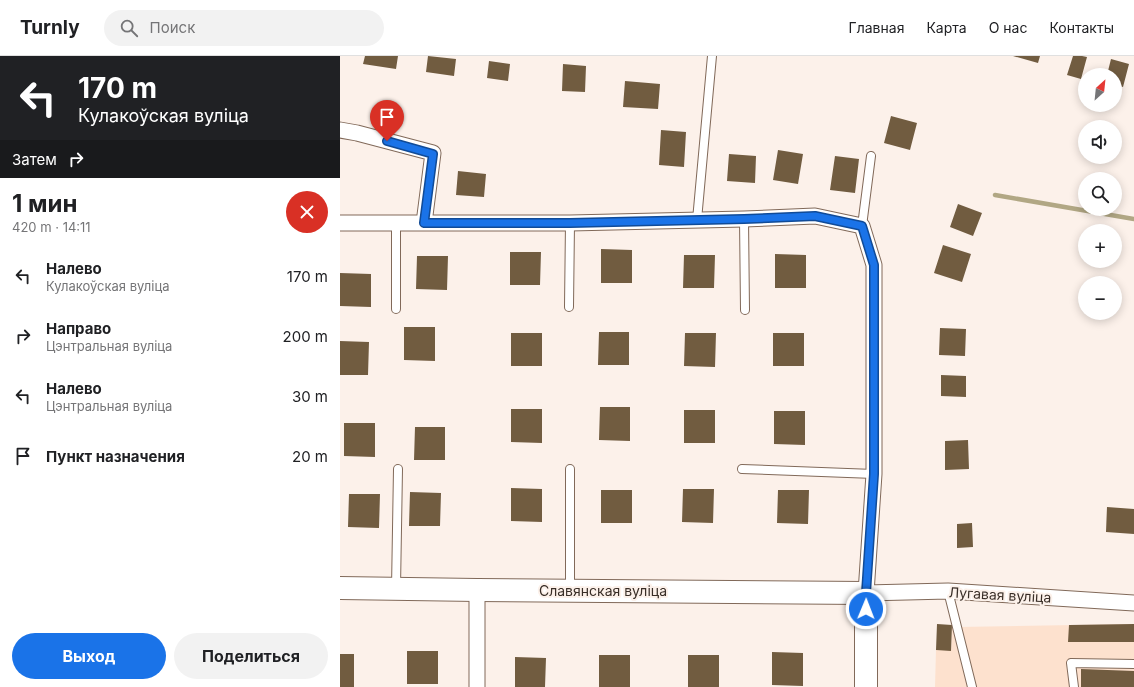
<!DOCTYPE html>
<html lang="ru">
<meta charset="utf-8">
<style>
:root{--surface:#fff;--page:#f2f2f2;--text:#202124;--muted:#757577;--line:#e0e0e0;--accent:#1a73e8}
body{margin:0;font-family:Inter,sans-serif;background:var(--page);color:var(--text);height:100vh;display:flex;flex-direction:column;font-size:15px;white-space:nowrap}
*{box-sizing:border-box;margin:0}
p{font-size:13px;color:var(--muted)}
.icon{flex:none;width:22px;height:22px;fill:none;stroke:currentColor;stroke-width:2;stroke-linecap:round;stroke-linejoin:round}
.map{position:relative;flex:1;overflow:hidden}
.side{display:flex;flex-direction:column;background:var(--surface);width:340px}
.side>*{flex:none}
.hud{background:#202124;color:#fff;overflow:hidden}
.needle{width:26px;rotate:27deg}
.fabs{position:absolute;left:738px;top:12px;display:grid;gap:8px}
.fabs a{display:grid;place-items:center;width:44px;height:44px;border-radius:50%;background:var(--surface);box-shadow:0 2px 10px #0003;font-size:20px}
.pin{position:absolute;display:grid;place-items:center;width:34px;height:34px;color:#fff;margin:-41px -17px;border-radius:50% 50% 50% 0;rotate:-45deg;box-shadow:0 0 4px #0007}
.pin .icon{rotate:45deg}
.me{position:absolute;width:44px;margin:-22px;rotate:1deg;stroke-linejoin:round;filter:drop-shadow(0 0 3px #0008)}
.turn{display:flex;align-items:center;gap:14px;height:84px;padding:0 12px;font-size:18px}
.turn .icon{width:52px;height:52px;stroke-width:2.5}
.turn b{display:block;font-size:28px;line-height:34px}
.then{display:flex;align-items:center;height:38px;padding:0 12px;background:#0003;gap:8px;font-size:15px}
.round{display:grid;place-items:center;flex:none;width:42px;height:42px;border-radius:21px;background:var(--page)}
.headline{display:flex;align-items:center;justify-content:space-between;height:68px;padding:0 12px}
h1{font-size:24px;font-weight:700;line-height:30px}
.cta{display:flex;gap:8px;margin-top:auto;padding:8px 12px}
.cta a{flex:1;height:46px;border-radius:24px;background:var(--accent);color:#fff;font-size:16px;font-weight:700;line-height:46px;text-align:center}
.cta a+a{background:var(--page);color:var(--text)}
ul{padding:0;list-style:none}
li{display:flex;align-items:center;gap:12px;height:60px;padding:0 12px}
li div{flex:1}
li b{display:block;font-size:15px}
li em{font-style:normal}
header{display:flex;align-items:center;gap:24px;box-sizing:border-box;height:56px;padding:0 20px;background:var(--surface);border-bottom:1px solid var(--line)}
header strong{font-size:19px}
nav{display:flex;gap:22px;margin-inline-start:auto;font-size:14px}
.search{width:280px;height:36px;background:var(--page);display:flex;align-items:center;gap:10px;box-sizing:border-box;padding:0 14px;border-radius:22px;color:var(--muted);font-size:15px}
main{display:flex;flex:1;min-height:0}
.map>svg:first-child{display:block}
</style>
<header>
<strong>Turnly</strong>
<div class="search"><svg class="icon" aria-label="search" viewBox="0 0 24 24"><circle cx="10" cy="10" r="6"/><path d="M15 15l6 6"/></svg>Поиск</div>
<nav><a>Главная</a><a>Карта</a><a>О нас</a><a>Контакты</a></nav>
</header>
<main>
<section class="side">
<div class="hud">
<div class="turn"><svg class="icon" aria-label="left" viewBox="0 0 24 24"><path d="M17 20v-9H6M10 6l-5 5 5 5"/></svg><div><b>170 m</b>Кулакоўская вуліца</div></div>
<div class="then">Затем<svg class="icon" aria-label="right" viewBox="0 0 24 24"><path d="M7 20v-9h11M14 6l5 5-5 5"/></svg></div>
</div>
<div class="headline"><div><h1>1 мин</h1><p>420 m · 14:11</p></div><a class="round" style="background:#d93025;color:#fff"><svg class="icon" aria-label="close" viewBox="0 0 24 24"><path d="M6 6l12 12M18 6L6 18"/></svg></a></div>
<ul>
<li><svg class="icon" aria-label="left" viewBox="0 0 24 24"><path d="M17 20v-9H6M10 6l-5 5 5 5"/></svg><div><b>Налево</b><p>Кулакоўская вуліца</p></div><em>170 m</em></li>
<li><svg class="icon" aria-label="right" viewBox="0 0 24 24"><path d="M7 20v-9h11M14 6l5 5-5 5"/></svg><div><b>Направо</b><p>Цэнтральная вуліца</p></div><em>200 m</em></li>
<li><svg class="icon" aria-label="left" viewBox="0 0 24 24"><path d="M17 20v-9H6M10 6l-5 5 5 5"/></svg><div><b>Налево</b><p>Цэнтральная вуліца</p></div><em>30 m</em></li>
<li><svg class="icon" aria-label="arrive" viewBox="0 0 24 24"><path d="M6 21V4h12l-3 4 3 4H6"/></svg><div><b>Пункт назначения</b></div><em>20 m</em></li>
</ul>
<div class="cta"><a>Выход</a><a>Поделиться</a></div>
</section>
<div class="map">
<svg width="794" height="631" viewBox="0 0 794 631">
<rect width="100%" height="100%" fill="#fcf1ea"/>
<path fill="#fde1ce" d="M794 568V631H595L596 594H611L612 569 618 571Z"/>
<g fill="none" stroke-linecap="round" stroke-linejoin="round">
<path stroke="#b1a784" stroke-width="4.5" d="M655 139 794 163"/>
</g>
<path fill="#715c40" d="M25 0H58L56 13 23 8Z
M88 0 116 3 114 20 86 16Z
M673 0H700L698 7Z
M733 0H742L747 1 741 23 727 19Z
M771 3 789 8 783 31 775 29V19H767Z
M149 5 170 8 168 25 147 22Z
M223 8 246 10 245 36 222 35Z
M285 25 320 28 318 53 283 51Z
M551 60 577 67 570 94 544 87Z
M321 74 346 76 344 111 319 109Z
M438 94 463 98 458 128 433 124Z
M389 98 416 100 415 127 387 125Z
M495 100 519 103 515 137 490 134Z
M118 115 146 118 144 141 116 139Z
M618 148 642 157 633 180 610 171Z
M603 189 631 198 622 226 594 217Z
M261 193 292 194V227H261Z
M170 196H201L200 229H170Z
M435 198 466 199V232H435Z
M344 199H375L374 232H343Z
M77 200H108L107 234 76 233Z
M0 217 31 218V251L0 250Z
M64 271H95V305L64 304Z
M600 272 626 273 625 300 599 299Z
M259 276H289V309H258Z
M171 277H202V310H171Z
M345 277H376L375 311 344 310Z
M433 277H464V310H433Z
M0 285 29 286 28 319H0Z
M601 319 626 320V341L601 340Z
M260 351H290V385L259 384Z
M171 353H202V387L171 386Z
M344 354H375V387H344Z
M434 355H465V389L434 388Z
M4 367H35V401L4 400Z
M75 371H105V404H74Z
M628 384 629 413 605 414V385Z
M171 432 202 433V466L171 465Z
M343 433H374L373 467 342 466Z
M261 434H292V467H261Z
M438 434H469L468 468 437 467Z
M70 436 101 437 100 470H69Z
M9 438H40L39 472 8 471Z
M767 451 794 453V478L766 476Z
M632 467 633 491 617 492V468Z
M597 568 612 569 611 595 596 594Z
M794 568V586H728L729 569Z
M67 595H98V628H67Z
M432 596 463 597V630L432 629Z
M0 598H14V631H0Z
M259 599H290V631H259Z
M348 599H379V631H348Z
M175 601 206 602 205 631H175Z
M741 613 794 615V631H741Z"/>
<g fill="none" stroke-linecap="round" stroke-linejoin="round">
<defs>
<path id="lane" d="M404 163 405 254
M357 164 372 0
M56 167V253
M522 170 531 100
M229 251 230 167
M230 413V534
M402 413 534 418
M56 532 58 413
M608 535 632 631
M734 631 731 607 794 608"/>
<path id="street" d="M0 74 17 77 93 97 84 167
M0 167H230L404 163 475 160 522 170 534 209V418L526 537 608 535 794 547
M137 631V534"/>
<path id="secondary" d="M0 532 137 534 526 537V631"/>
</defs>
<use href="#lane" stroke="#816959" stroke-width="10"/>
<use href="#street" stroke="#816959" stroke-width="17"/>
<use href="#secondary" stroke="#816959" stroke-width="24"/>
<use href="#lane" stroke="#fff" stroke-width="8"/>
<use href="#street" stroke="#fff" stroke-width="15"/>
<use href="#secondary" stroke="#fff" stroke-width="22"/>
</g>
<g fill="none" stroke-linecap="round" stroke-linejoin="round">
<defs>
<path id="route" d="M47 85 93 98 84 167H230L404 163 475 160 522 170 534 209V418L526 537V553"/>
</defs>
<use href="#route" stroke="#114b97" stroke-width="10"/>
<use href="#route" stroke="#1a73e8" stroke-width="7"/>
</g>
<g text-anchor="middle" stroke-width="4" stroke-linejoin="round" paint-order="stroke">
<g font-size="14" fill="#392e27" stroke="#fcf1ea">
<text x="263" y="540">Славянская вуліца</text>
<text transform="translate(660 539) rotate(3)" y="5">Лугавая вуліца</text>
</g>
</g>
</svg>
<div class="fabs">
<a><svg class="needle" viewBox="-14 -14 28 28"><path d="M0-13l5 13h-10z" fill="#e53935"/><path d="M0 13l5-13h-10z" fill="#757577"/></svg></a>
<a><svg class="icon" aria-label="sound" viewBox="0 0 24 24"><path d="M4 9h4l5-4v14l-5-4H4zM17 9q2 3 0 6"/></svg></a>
<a><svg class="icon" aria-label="search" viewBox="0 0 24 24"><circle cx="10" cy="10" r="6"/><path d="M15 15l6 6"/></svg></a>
<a>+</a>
<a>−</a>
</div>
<div class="pin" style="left:47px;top:85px;background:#d93025"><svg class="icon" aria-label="arrive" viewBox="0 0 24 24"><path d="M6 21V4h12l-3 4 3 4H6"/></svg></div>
<svg class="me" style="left:526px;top:553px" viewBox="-20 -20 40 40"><circle r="17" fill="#1a73e8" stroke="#fff" stroke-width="3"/><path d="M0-11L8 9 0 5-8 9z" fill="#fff"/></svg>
</div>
</main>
